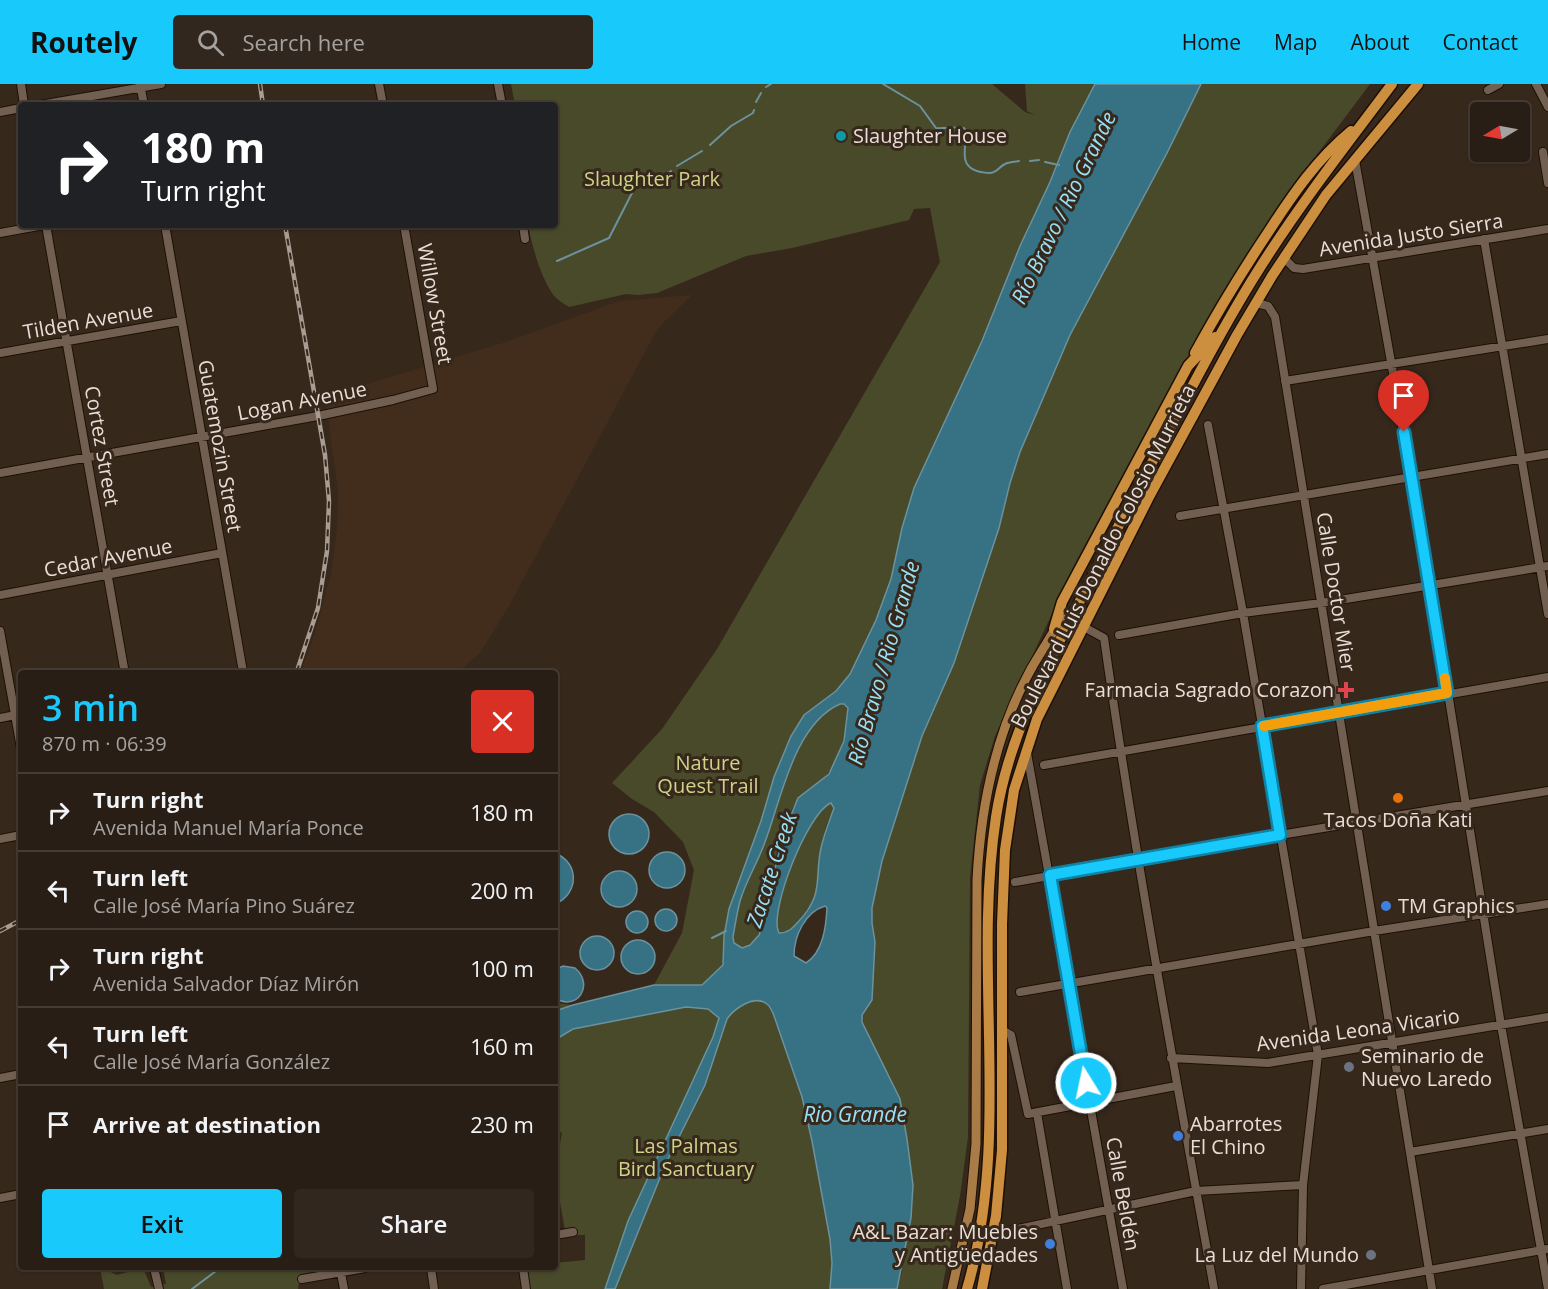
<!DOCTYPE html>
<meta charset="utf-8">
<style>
:root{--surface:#291e15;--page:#31271e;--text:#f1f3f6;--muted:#a5a2a0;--line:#453c34;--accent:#18cafc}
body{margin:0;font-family:"Open Sans",sans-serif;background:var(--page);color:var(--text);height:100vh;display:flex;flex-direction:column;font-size:22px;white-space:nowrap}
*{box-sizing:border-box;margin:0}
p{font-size:20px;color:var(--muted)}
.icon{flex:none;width:33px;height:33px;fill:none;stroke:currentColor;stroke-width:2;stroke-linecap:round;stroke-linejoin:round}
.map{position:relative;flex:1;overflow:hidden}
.panel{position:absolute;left:18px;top:586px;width:540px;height:600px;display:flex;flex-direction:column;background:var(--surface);border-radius:6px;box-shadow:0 2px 4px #0004,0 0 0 2px var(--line)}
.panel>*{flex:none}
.top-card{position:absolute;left:18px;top:18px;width:540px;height:126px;border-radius:6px;box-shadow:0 2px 4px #0004,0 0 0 2px var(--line);background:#202124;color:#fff;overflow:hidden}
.needle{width:39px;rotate:260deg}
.controls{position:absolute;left:1470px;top:18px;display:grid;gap:12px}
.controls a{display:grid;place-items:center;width:60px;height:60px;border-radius:6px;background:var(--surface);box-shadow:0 2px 4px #0004,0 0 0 2px var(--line);font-size:30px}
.pin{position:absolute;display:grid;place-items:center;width:51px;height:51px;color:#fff;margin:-62px -26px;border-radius:50% 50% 50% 0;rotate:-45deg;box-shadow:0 0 6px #0007}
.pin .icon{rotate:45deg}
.me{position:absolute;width:66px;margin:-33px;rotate:350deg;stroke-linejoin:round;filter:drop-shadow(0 0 4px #0008)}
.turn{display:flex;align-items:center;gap:21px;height:126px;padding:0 24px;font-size:27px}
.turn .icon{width:78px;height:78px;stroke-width:2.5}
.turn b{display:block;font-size:42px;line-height:51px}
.round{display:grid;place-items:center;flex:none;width:63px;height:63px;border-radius:6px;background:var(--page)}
.head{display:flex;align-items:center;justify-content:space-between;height:102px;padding:0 24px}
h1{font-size:36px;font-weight:600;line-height:45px;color:var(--accent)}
.cta{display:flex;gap:12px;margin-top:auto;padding:12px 24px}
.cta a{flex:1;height:69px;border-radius:6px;background:var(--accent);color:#111;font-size:24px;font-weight:600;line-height:69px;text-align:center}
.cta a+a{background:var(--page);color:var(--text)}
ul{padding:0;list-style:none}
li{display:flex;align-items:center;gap:18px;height:78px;padding:0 24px;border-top:2px solid var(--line)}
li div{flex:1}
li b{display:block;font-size:22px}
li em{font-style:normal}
header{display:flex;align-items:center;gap:36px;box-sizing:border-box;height:84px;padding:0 30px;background:var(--accent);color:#111}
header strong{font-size:28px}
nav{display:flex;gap:33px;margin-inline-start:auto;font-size:21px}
.search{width:420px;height:54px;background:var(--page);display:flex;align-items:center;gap:15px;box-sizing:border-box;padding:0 21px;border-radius:6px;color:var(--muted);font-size:22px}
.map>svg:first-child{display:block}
</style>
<header>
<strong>Routely</strong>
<div class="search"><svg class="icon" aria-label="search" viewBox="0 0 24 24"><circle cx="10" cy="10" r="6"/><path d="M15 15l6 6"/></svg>Search here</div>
<nav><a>Home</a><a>Map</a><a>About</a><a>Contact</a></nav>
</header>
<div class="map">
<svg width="1548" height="1205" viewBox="0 0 1548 1205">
<rect width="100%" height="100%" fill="#37281c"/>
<path fill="#422d1d" d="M692 211 658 244 509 522 480 569 457 589 300 590 314 552 331 490 337 445 338 406 325 313 509 257 619 217Z"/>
<path fill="#484a2a" d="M511 0H992L1025 28 1035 31 1027 27 1025 0H1095L1070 48 1050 98 1020 162 982 257 914 404 902 444 891 495 876 536 850 590 836 607 804 631 791 652 774 693 761 737 729 825 724 852 723 881 703 901 767 920 773 929 802 1013 812 1057 830 1155 832 1179 830 1205H530L527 1184H555V1179L585 1176V1151H576L574 1144 565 1146 555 1091 562 1048 555 1051V926L560 921 555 922V919L573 921 654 901 682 849 694 786 683 758 654 728 632 715 612 699 662 645 717 565 940 178 930 124 914 125 909 136 792 164 746 172 657 209 638 211 626 210 569 223C564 220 558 216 554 212 540 192 533 165 528 141H555V21H515Z
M1201 0H1370L1304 88 1233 192 1077 476 995 652 980 701 970 793 968 1053 960 1112 942 1205H897L902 1187 900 1015 862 938V931L872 916 875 858 872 839V824L882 777 922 652 954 579 999 444 1010 399 1020 368 1070 251 1167 69Z
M840 620H844L848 624C847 652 840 680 819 699 812 705 802 709 797 716 781 743 774 779 769 810 766 830 764 856 742 864L734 859 733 853C735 841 737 829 740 817 746 797 758 778 765 758 781 716 794 640 840 620Z
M831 719 834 724 826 742 820 767 819 794 814 816 793 844 785 849H779C769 828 808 728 831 719Z
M100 1184H105L106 1186 117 1191 143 1184 151 1203 166 1200 163 1184H337V1185L300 1192 298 1205H104Z"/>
<path fill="#367284" stroke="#6c929d" stroke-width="1.5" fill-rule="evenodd" d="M1095 0H1201L1167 69 1070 251 1020 368 1010 399 999 444 954 579 922 652 882 777 872 824V839L875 858 872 916 862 931V938L900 1015 907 1055 913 1101 911 1134 897 1205H830L832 1179 830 1155 812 1057 802 1013 773 929C771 926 770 922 767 920 754 910 734 925 727 935L705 1001 666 1079 615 1205H605L628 1137 713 953 719 934 708 925 686 923 573 945 555 956V927L573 921 654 901H702L723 881 724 852 729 825 761 737 774 693 791 652 804 631 836 607 850 590 876 536 891 495 902 444 914 404 982 257 1020 162 1050 98 1070 48ZM840 620H844L848 624 844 657 829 690 798 714 785 746 772 795 766 831 759 851 750 861 742 864 734 859 733 853C735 841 737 829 740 817 746 797 758 778 765 758 781 716 794 640 840 620ZM831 719 834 724C829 738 824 750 821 764 814 796 825 809 798 838 793 844 788 849 779 849 768 828 808 728 831 719ZM825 822 827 824C826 843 823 868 806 879L794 872C794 852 805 828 825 822Z
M609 750a20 20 0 1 1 40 0a20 20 0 1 1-40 0Z
M649 786a18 18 0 1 1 36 0a18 18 0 1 1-36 0Z
M555 769C580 779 579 810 555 820Z
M601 805a18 18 0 1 1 36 0a18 18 0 1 1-36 0Z
M655 836a11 11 0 1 1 22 0a11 11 0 1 1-22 0Z
M626 838a11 11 0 1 1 22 0a11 11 0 1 1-22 0Z
M580 869a17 17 0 1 1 34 0a17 17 0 1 1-34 0Z
M621 873a17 17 0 1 1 34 0a17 17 0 1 1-34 0Z
M563 882 575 884C595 901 577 928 555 914V886Z"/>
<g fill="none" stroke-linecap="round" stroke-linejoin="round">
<path stroke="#6c929d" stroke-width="2" d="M883 0 920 22 936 44C943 45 961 42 964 44 974 52 947 87 989 89 998 89 998 83 1005 80 1009 78 1015 78 1019 77
M766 3 771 0
M756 18 761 9
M710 61 731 42 753 29 754 26
M1030 77 1039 76
M1045 78 1059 81
M677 82 702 67
M637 100 652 93 660 95 671 87
M557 177 609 154 633 107
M712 854 726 847
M192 1205 220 1184"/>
<defs>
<path id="minor" d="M21 0 24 21
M140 0 144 21
M379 0 383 21
M498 0 502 21
M1536 0 1548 23
M1488 6 1499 0
M40 21 161 0
M0 28 21 24
M1543 68 1548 99
M1355 76 1431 502 1501 941 1548 1205
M46 141 125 590
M165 141 243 588 235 590
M523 141 525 155
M0 149 44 141
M1484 155 1548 530
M1284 174 1294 184 1303 185 1548 145
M1256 219 1268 222 1275 233 1432 1205
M0 269 181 237
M1285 297 1548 255
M1208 341 1243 529 1318 971 1303 1101 1301 1205
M0 389 318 332 393 316 433 305 404 141
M1180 432 1548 370
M0 511 222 469
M1084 543 1104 554C1135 772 1175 989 1214 1205
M0 547 21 664
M1119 551 1243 529 1321 519 1548 482
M0 634 21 630
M1027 669 1123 1205
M1044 681 1548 593
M0 755 21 751
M1015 798 1280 751 1548 707
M1020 908 1374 847 1548 820
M1002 946 1011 951 1028 1030 1176 1002
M1171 974 1268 979 1548 933
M0 994 21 990
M1037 1029 1067 1205
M1410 1068 1548 1045
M0 1114 21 1110
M1008 1147 1196 1107 1303 1101
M555 1151 573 1148
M154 1184 159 1205
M340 1184 344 1205
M431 1184 434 1205
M523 1184 526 1205
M302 1195 365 1184
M1323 1205 1548 1165"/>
<path id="major" d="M952 1205 970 1125 976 1060 977 796C981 716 999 633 1043 565 1051 553 1053 545 1064 535H1071L1084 543"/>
<path id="highway" d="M1195 269C1218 227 1243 186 1269 147 1293 110 1317 75 1351 47
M1054 545 1062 518 1188 282 1215 253
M967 1205C1012 1050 972 890 996 733 1009 647 1053 571 1091 495 1118 442 1146 390 1174 337 1201 285 1229 232 1261 182 1301 119 1347 60 1392 0
M982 1205 996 1132 1002 1066V840L1005 766 1014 706 1037 635 1150 411 1237 251 1272 192 1326 111 1418 0"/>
</defs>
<use href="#minor" stroke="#1e1006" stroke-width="10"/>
<use href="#major" stroke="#1e1006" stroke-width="11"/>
<use href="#highway" stroke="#1e1006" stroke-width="13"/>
<use href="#minor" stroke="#715f52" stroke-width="8"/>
<use href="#major" stroke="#a87b47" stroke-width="9"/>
<use href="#highway" stroke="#cc8e3f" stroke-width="10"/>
<defs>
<path id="rail" d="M260 0 263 21
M285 141 325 371 329 417 327 467 318 524 296 590
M0 847 21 836"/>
</defs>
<use href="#rail" stroke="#a89c93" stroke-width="4.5"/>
<use href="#rail" stroke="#37281c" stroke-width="2" stroke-dasharray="7" stroke-linecap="butt"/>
</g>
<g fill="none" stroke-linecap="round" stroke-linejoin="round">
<defs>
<path id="route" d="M1086 999 1050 791 1280 751 1262 642 1447 609 1404 348"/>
</defs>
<use href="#route" stroke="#1083a4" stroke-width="15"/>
<use href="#route" stroke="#18cafc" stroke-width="10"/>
<path stroke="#f59e0b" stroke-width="10" d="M1264 642 1447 609 1445 594"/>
</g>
<circle fill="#0f9aa8" stroke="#37281c" stroke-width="2" cx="841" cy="52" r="6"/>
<path fill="#e0444e" stroke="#37281c" stroke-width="2" d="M1343 597h6v6h6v6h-6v6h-6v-6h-6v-6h6z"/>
<circle fill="#e8710a" stroke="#37281c" stroke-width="2" cx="1398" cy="714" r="6"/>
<g fill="#3f7fe0" stroke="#37281c" stroke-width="2">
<circle cx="1386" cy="822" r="6"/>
<circle cx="1178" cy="1052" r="6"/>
<circle cx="1050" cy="1160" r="6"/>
</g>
<g fill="#6b7280" stroke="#37281c" stroke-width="2">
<circle cx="1349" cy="983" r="6"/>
<circle cx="1371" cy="1171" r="6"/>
</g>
<g text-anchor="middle" stroke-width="6" stroke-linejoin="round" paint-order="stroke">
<g font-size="20" fill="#e9ded7" stroke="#37281c" text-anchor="start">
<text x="853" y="59">Slaughter House</text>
<text x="1334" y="613" text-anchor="end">Farmacia Sagrado Corazon</text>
<text x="1398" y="743" text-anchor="middle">Tacos Doña Kati</text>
<text x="1398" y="829">TM Graphics</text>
<text x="1361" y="979">Seminario de<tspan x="1361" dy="23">Nuevo Laredo</tspan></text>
<text x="1190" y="1047">Abarrotes<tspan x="1190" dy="23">El Chino</tspan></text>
<text x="1038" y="1155" text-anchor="end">A&amp;L Bazar: Muebles<tspan x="1038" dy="23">y Antigüedades</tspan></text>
<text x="1359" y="1178" text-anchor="end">La Luz del Mundo</text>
</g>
<g font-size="20" fill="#ced386" stroke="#37281c">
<text x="652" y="102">Slaughter Park</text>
<text x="708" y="686">Nature<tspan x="708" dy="23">Quest Trail</tspan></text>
<text x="686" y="1069">Las Palmas<tspan x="686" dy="23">Bird Sanctuary</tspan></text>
</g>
<g font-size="20" fill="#e9ded7" stroke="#37281c">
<text transform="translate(1411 151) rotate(-9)" y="7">Avenida Justo Sierra</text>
<text transform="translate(435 220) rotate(80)" y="7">Willow Street</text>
<text transform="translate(88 237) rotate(-10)" y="7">Tilden Avenue</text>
<text transform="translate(302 317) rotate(-11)" y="7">Logan Avenue</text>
<text transform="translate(102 362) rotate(80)" y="7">Cortez Street</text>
<text transform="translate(220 362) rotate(80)" y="7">Guatemozin Street</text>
<text transform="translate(1103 472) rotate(-63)" y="7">Boulevard Luis Donaldo Colosio Murrieta</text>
<text transform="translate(108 474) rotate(-11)" y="7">Cedar Avenue</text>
<text transform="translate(1336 508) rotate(81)" y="7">Calle Doctor Mier</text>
<text transform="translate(1358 946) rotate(-8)" y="7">Avenida Leona Vicario</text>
<text transform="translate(1123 1110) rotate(80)" y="7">Calle Beldén</text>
</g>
<g font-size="21" font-style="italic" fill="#98e0f8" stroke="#37281c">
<text transform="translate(1064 124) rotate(-64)" y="7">Río Bravo / Rio Grande</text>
<text transform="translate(884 579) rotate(-74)" y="7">Río Bravo / Rio Grande</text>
<text transform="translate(772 786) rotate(-72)" y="7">Zacate Creek</text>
<text x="855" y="1038">Rio Grande</text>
</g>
</g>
</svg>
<div class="controls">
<a><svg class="needle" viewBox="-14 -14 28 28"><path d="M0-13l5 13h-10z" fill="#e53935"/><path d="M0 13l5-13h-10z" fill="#a5a2a0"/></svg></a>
</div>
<div class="pin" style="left:1404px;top:348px;background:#d93025"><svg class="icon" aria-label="arrive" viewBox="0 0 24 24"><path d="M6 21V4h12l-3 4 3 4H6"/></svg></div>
<svg class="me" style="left:1086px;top:999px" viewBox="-20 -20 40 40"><circle r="17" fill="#18cafc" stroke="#fff" stroke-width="3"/><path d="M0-11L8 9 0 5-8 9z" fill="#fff"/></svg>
<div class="top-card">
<div class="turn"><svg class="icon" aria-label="right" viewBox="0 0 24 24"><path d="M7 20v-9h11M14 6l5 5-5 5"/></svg><div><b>180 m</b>Turn right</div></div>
</div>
<section class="panel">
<div class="head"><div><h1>3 min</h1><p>870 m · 06:39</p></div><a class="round" style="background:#d93025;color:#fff"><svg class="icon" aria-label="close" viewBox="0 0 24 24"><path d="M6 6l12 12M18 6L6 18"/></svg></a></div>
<ul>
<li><svg class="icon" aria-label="right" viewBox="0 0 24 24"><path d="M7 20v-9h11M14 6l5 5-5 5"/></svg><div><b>Turn right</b><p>Avenida Manuel María Ponce</p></div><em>180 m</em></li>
<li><svg class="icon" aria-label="left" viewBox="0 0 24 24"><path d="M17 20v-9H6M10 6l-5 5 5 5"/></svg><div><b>Turn left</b><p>Calle José María Pino Suárez</p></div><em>200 m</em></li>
<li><svg class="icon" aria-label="right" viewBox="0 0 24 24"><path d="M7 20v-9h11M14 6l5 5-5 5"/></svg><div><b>Turn right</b><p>Avenida Salvador Díaz Mirón</p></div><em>100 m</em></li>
<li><svg class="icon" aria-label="left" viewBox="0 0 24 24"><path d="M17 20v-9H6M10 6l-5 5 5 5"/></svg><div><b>Turn left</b><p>Calle José María González</p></div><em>160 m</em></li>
<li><svg class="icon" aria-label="arrive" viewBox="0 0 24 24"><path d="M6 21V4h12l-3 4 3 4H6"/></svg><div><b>Arrive at destination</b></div><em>230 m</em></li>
</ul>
<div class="cta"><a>Exit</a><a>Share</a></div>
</section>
</div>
